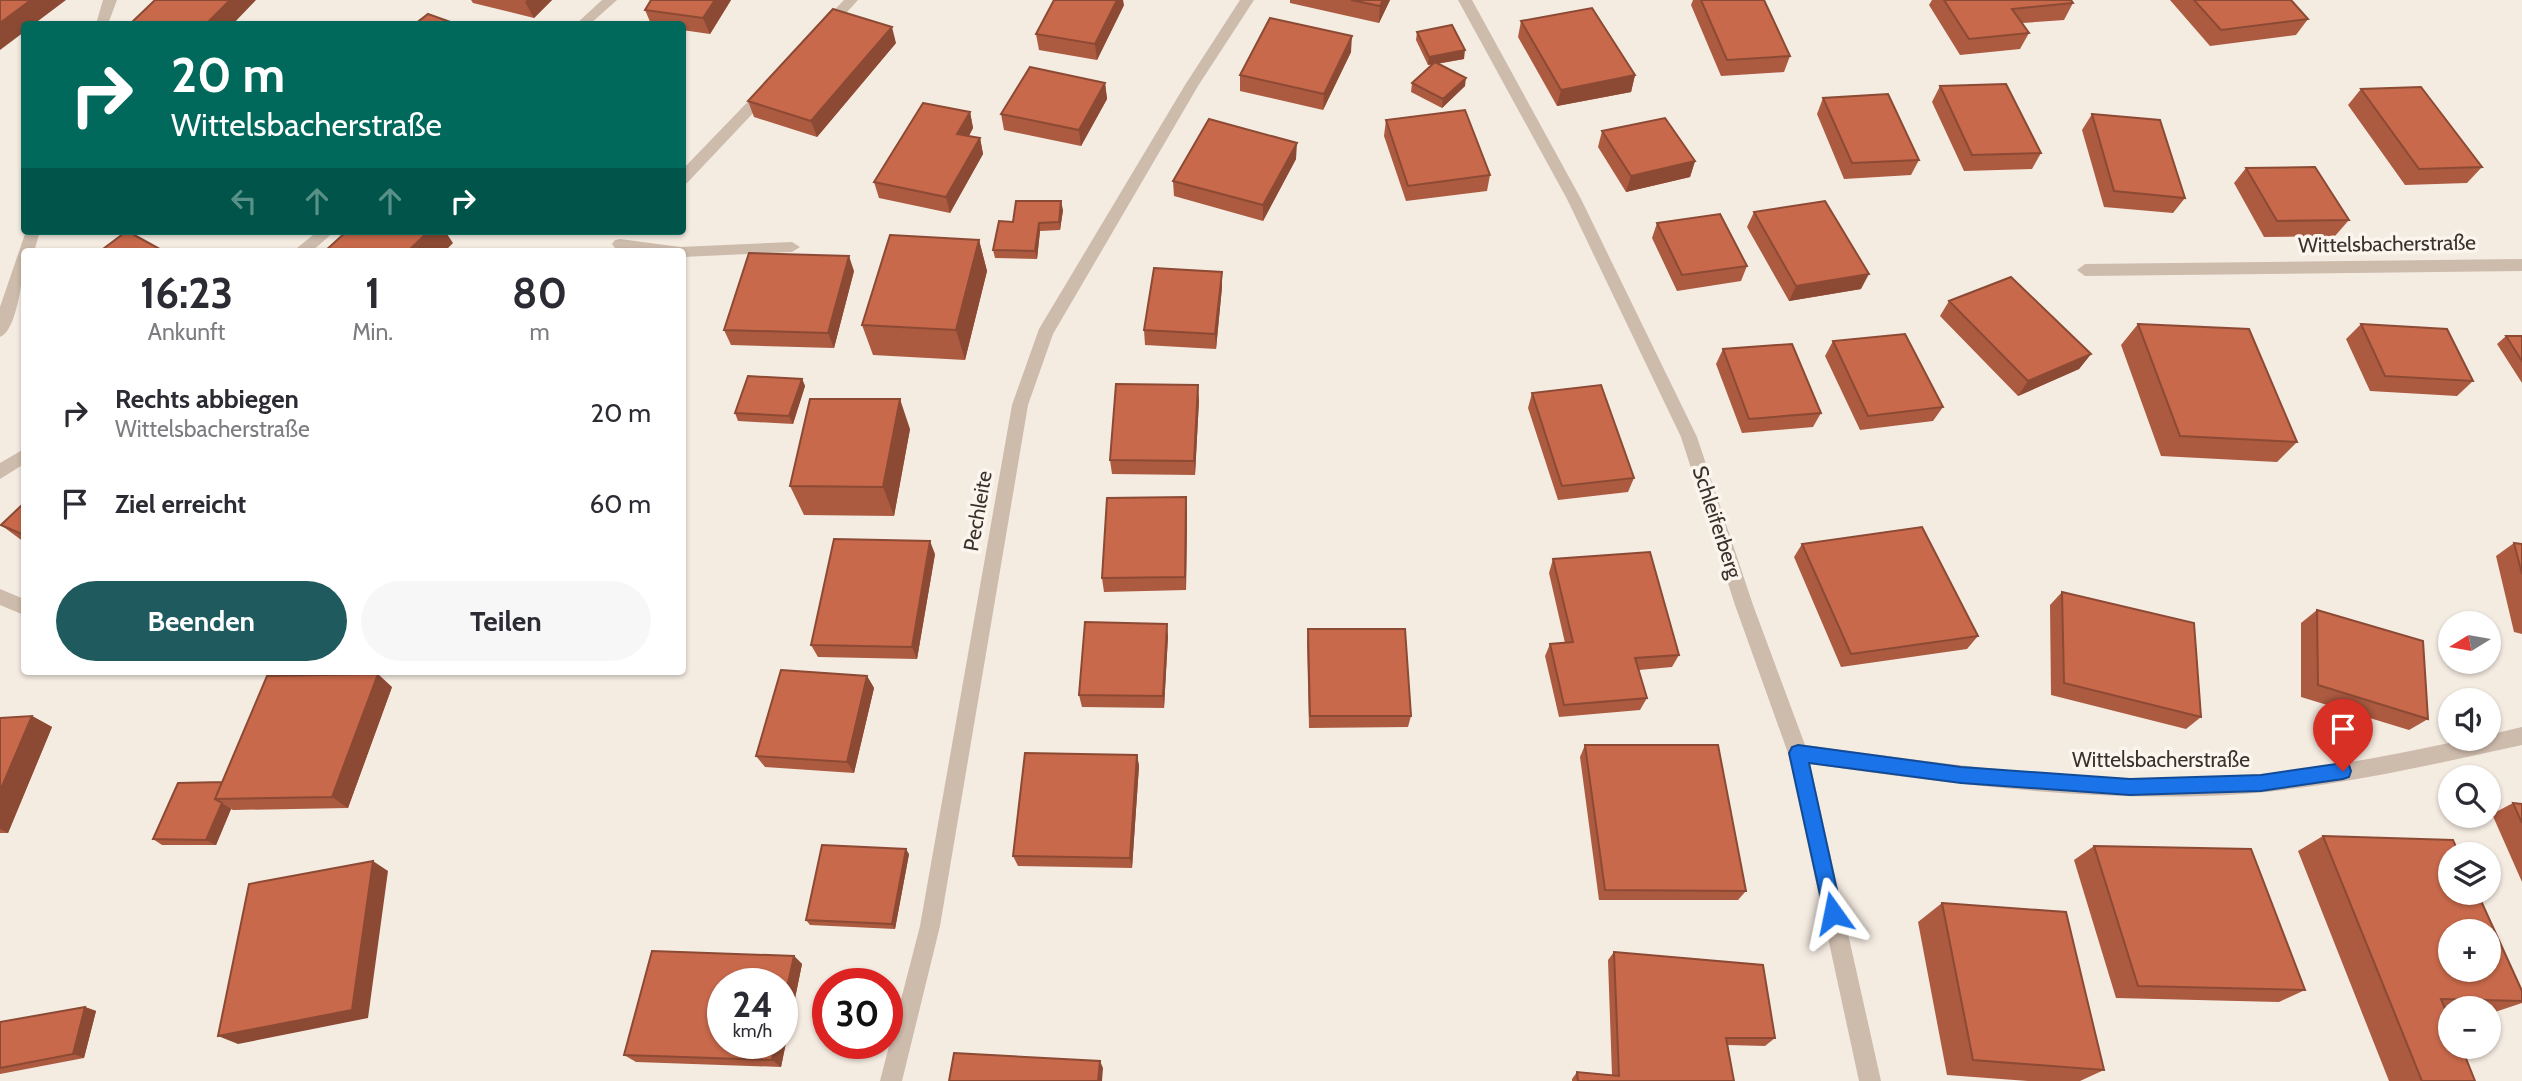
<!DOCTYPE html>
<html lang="de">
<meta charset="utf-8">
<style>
:root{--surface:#fff;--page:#f7f7f7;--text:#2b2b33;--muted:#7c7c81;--accent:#1f5a5e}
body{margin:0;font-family:Cabin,sans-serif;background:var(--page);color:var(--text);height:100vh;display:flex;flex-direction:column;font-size:26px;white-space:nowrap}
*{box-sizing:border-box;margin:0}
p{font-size:23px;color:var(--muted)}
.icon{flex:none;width:38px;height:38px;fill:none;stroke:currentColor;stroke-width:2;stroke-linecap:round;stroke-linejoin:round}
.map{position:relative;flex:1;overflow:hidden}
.details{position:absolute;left:21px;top:248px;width:665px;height:427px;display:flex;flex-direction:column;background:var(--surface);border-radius:7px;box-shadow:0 2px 5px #0004}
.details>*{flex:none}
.top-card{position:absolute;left:21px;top:21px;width:665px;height:214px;border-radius:7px;box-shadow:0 2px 5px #0004;background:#00695c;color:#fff;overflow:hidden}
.needle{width:46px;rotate:259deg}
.buttons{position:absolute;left:2438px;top:611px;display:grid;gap:14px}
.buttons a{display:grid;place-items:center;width:63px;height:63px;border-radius:50%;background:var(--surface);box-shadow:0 2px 5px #0004;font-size:35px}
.speed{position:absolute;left:707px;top:968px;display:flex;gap:14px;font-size:35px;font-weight:700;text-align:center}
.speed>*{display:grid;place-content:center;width:91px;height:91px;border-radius:50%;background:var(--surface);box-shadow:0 2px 5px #0004;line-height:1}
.speed small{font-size:18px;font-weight:400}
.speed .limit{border:10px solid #d22;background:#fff;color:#111}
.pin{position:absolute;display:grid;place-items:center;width:60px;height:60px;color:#fff;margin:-72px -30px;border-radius:50% 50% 50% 0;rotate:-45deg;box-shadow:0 0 7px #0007}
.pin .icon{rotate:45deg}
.me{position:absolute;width:77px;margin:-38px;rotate:348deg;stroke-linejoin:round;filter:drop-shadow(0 0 5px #0008)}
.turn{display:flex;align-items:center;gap:24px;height:147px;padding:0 35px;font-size:32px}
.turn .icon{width:91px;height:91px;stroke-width:2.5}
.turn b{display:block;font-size:49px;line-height:60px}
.lanes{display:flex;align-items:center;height:66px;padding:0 35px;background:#0003;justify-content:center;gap:35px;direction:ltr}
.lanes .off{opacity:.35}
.eta{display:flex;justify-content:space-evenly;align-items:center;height:119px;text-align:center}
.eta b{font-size:42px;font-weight:700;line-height:49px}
.action{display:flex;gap:14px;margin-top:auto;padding:14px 35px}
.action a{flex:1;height:80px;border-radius:42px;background:var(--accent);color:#fff;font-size:28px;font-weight:700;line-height:80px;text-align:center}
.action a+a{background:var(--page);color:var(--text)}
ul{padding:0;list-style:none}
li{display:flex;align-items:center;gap:21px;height:91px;padding:0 35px}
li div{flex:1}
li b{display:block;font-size:26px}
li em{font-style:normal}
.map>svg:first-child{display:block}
</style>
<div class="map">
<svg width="2522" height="1081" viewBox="0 0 2522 1081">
<rect width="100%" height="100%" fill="#f4ebe1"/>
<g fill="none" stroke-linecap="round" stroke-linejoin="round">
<path fill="#cdbbac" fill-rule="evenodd" d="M103 0H117L108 24H96Z
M602 0H617L590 24H576Z
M844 0H858L829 32H819V26Z
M1240 0H1254L1198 86 1053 334 1028 405 940 926 902 1081H880L920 926 1012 405 1039 329 1185 85Z
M1458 0H1472L1581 199 1697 437 1753 605 1805 745C1937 763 2069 782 2202 778 2293 775 2382 758 2471 738H2488V735L2522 727V745C2417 768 2310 793 2202 796 2070 800 1940 782 1810 764L1881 1081H1859L1788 753 1735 605 1681 437 1567 199Z
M767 85 774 90 772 93 687 183 682 184V170L762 87Z
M26 231H40L34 252H24C24 269 18 331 0 337V307Z
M318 231H335L311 252H292Z
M620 239 680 247 792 242 800 247 792 252 682 257V252H639L615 248 612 244 615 240Z
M2522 259V271L2085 276 2077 270 2085 264Z
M24 449V464L0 479V463Z
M0 589 24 599V615L0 605Z"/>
</g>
<path fill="#ac5a40" d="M471 0H552L534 18 473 3Z
M651 0H731L710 34 682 30V24H651L645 10Z
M1290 0H1390L1379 23 1290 3Z
M1693 0H1764L1790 56 1784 72 1721 76 1691 5Z
M1932 0H2071L2073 3 2064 20 2022 23 2029 33 2020 49 1960 55 1929 5Z
M2170 0H2291L2308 19 2296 35 2210 46Z
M1124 5 1097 60 1039 50 1036 34Z
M1521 21 1635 75 1631 92 1557 106 1518 37Z
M1417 32 1464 59 1437 64 1465 86 1442 108 1411 92 1412 83 1433 64 1428 65 1416 40Z
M896 43 817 137 754 117 748 101Z
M1351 52 1323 110 1240 91V75Z
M1105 83 1107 99 1081 146 1004 130 1001 114Z
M1940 86 2041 153 2032 169 1964 171 1932 102Z
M2361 89 2482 167 2467 183 2405 185 2348 105Z
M1823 98 1919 160 1911 175 1844 179 1817 114Z
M970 112 973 128 969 136 980 138 983 154 950 213 879 198 874 182Z
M2092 114 2185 198 2173 213 2104 207 2082 130Z
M1386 120 1490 175 1487 191 1406 201 1384 136Z
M1602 131 1695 161 1690 177 1626 192 1598 147Z
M1296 159 1263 221 1174 196 1173 181Z
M2246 168 2349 220 2335 236 2264 237 2234 183Z
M1063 210 1060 230 1040 231 1037 259 995 258 993 250 1013 222Z
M1754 212 1861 289 1789 301 1747 227Z
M1657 223 1747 266 1741 281 1677 291 1652 238Z
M979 240 987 271 965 360 873 355 862 325Z
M854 271 834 348 731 345 724 330Z
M1222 272V287L1216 349 1145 345 1144 330Z
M1949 301 2091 354 2079 369 2018 396 1940 316Z
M2138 324 2297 442 2277 462 2161 456 2121 345Z
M2361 324 2473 381 2457 396 2370 391 2346 339Z
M2506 336H2522V383L2497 344Z
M1833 341 1943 407 1933 421 1860 430 1825 356Z
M1723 349 1821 413 1813 427 1742 433 1716 364Z
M802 379 805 386 793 424 738 421 735 413Z
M1532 393 1634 478 1628 492 1558 500 1528 408Z
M1199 400 1195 475 1112 474 1110 460Z
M910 429 894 516 804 515 790 486Z
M1186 497 1187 511 1186 590 1104 592 1102 578Z
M24 503V542L1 525Z
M2514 543 2522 544V634L2514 632 2496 556Z
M1802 544 1978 636 1967 649 1841 667 1794 557Z
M935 554 917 659 818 657 811 645Z
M1553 559 1679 655 1672 667 1639 670 1647 698 1640 710 1559 717 1545 656 1550 644 1565 643 1549 573Z
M2062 592 2201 717 2186 729 2051 695 2050 605Z
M2317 610 2428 719 2409 730 2301 697V623Z
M1308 629 1411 716 1408 727 1309 728 1307 642Z
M1168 636 1164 708 1082 707 1079 695Z
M867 676 874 688 854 773 765 767 756 756Z
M392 687 348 808 233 810 231 809 216 845H162L153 839 222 782Z
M32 716 52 727 8 833H0V718Z
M1585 745 1746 891 1738 900H1599L1580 757Z
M1137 755 1139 766 1132 868 1018 866 1013 856Z
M2513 803 2522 804V882L2492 814Z
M2323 836 2522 991V1003L2495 1012H2488V1008H2450V1011H2446L2475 1081H2389L2298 851Z
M2094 846 2305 990 2279 1002 2116 998 2074 860Z
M909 854 895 929 810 925 806 920Z
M1942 903 2104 1070 2080 1081H2028L1947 1075 1918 922Z
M1614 952 1775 1038 1765 1046 1728 1045 1734 1081H1572V1079L1577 1072 1612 1075 1608 960Z
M794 956 802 964 781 1067 636 1062 624 1055Z
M85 1007 96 1011 84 1058 0 1074V1022Z"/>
<path fill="#8c4a34" d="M31 0H66L34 24H24V32L0 50V23Z
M230 0H256L233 24H206Z
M527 0H552L534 18 525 2Z
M715 0H731L710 34 703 18Z
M1117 0H1123L1124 5 1097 60 1095 44Z
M1383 0H1390L1379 23 1380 6Z
M892 27 896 43 817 137 811 121Z
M1352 36 1351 52 1323 110 1324 94Z
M1465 50 1464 59 1428 65 1429 57Z
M1635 75 1631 92 1557 106 1561 90Z
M1466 78 1465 86 1442 108 1443 99Z
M1105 83 1107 99 1081 146 1079 130Z
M970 112 973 128 961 150 957 134Z
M980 138 983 154 950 213 946 197Z
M1297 143 1296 159 1263 221V205Z
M1695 161 1690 177 1626 192 1631 176Z
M1061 201 1063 210 1060 230 1059 222Z
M1039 223 1040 231 1037 259 1035 251Z
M429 231H445L453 243 444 252H407Z
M979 240 987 271 965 360 956 330Z
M849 256 854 271 834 348 828 333Z
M1222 272V287L1216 349 1215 334Z
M1869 274 1861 289 1789 301 1796 286Z
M2091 354 2079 369 2018 396 2028 381Z
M802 379 805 386 793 424 789 416Z
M1198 385 1199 400 1195 475 1194 461Z
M900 399 910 429 894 516 883 487Z
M1186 497 1187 511 1186 590 1185 577Z
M930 541 935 554 917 659 912 647Z
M1167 624 1168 636 1164 708 1163 696Z
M378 674 392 687 348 808 332 797Z
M867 676 874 688 854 773 847 762Z
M32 716 52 727 8 833 0 829V791Z
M1137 755 1139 766 1132 868 1130 858Z
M222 803 231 809 216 845 206 840Z
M906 849 909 854 895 929 892 924Z
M373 861 388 871 368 1018 238 1044 218 1036Z
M794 956 802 964 781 1067 772 1060 775 1043H782V1010Z
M85 1007 96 1011 84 1058 73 1054Z
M1100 1061 1103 1068 1102 1081H1098Z"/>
<path fill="#c8694b" stroke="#8c4a34" stroke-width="2" fill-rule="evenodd" d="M0 0H31L0 23Z
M155 0H230L206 24H130Z
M651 0H715L703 18 645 10Z
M1054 0H1117L1095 44 1036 34Z
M1351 0H1383L1380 6Z
M1701 0H1764L1790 56 1727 60Z
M1944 0H2071L2073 3 2012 9 2029 33 1969 39Z
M2194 0H2291L2308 19 2221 30Z
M1592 8 1635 75 1561 90 1521 21Z
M833 9 892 27 811 121 748 101Z
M428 14 456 24H415Z
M1270 18 1352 36 1324 94 1240 75Z
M1452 25 1465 50 1429 57 1417 32Z
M1435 62 1466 78 1443 99 1412 83Z
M1030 67 1105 83 1079 130 1001 114Z
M2006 84 2041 153 1972 155 1940 86Z
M2421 87 2482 167 2419 169 2361 89Z
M1888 94 1919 160 1852 163 1823 98Z
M923 103 970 112 957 134 980 138 946 197 874 182Z
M1465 110 1490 175 1408 186 1386 120Z
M2092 114 2160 120 2185 198 2114 191Z
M1665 118 1695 161 1631 176 1602 131Z
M1209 119 1297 143 1263 205 1173 181Z
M2315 167 2349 220 2277 221 2246 168Z
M1016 201H1061L1059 222 1039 223 1035 251 993 250 999 221 1013 222Z
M1825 201 1869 274 1796 286 1754 212Z
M1720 214 1747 266 1682 275 1657 223Z
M127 231 165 252H99Z
M347 231H429L407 252H324Z
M890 235 979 240 956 330 862 325Z
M749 253 849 256 828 333 724 330Z
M1154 268 1222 272 1215 334 1144 330Z
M2011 277 2091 354 2028 381 1949 301Z
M2138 324 2249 329 2297 442 2180 436Z
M2361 324 2447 329 2473 381 2385 376Z
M1905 334 1943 407 1868 416 1833 341Z
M2506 336H2522V361Z
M1792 344 1821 413 1749 419 1723 349Z
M748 376 802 379 789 416 735 413Z
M1116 384 1198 385 1194 461 1110 460Z
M1601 385 1634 478 1562 486 1532 393Z
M810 399H900L883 487 790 486Z
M1186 497 1185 577 1102 578 1107 498Z
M24 503V535L1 525Z
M1922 527 1978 636 1851 654 1802 544Z
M834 539 930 541 912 647 811 645Z
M2514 543 2522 544V574Z
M1650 552 1679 655 1635 658 1647 698 1564 705 1550 644 1573 642 1553 559Z
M2062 592 2194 623 2201 717 2064 683Z
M2317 610 2423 641 2428 719 2318 685Z
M1085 622 1167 624 1163 696 1079 695Z
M1308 629H1405L1411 716H1310Z
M781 670 867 676 847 762 756 756Z
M378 674 332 797 215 799 267 676Z
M32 716 0 791V718Z
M1585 745H1718L1746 891 1605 890Z
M1025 753 1137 755 1130 858 1013 856Z
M222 782 215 799 222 803 206 840 153 839 178 783Z
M2513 803 2522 804V823Z
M2323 836 2453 840 2459 854H2450V892H2477L2522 991V1001L2441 999 2450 1021V1046H2461L2475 1081H2422ZM2450 931H2488V970H2450Z
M822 845 906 849 892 924 806 920Z
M2094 846 2251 849 2305 990 2138 986Z
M373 861 352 1010 218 1036 249 884Z
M1942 903 2066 912 2104 1070 1973 1060Z
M652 951 794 956 782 1010V984H723V1043H775L772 1060 624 1055Z
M1614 952 1763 965 1775 1038H1726L1734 1081H1578L1577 1072 1619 1076Z
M85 1007 73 1054 0 1068V1022Z
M954 1053 1100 1061 1098 1081H949Z"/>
<path fill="#1a73e8" stroke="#114b97" stroke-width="2" d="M1798 745 1961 767 2130 779 2261 775 2343 763 2349 765 2351 771 2349 777 2343 779 2261 791 2130 795 1961 783 1809 763 1842 913 1840 919 1833 922 1827 919 1824 913 1789 753 1792 747Z"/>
<g text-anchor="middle" stroke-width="7" stroke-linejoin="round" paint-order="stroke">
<g font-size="21" fill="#3b302b" stroke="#fbf5ee">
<text transform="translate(2387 244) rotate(-1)" y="7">Wittelsbacherstraße</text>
<text transform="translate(978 511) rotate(-80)" y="7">Pechleite</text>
<text transform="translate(1717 522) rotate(72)" y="7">Schleiferberg</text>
<text x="2161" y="767">Wittelsbacherstraße</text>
</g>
</g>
</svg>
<div class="buttons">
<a><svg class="needle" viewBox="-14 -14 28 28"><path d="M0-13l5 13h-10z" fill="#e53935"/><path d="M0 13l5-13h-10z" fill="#7c7c81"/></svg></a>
<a><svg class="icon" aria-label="sound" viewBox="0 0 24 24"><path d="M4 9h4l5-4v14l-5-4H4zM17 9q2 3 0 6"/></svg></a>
<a><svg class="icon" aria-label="search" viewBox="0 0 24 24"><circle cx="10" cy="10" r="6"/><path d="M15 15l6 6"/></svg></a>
<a><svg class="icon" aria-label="layers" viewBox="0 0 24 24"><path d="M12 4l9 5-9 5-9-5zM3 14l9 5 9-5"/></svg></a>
<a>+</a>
<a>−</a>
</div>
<div class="speed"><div>24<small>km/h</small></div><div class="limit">30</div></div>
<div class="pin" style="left:2343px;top:771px;background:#d93025"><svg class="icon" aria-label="arrive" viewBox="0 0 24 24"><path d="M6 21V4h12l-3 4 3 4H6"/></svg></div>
<svg class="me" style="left:1833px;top:913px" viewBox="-20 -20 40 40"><path d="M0-17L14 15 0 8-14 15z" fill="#1a73e8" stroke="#fff" stroke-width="4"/></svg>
<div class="top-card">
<div class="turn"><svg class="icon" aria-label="right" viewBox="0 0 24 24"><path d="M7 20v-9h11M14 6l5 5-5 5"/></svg><div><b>20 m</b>Wittelsbacherstraße</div></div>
<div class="lanes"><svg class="icon off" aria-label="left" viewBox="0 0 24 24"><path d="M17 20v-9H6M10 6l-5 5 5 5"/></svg><svg class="icon off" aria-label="ahead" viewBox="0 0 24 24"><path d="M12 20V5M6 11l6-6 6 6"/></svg><svg class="icon off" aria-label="ahead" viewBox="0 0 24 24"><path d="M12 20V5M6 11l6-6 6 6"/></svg><svg class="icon" aria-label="right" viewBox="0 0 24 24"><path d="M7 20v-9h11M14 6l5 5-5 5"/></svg></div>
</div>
<section class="details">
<div class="eta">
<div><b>16:23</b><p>Ankunft</p></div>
<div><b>1</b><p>Min.</p></div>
<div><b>80</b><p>m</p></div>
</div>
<ul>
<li><svg class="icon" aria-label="right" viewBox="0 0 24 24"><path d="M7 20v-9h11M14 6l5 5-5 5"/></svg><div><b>Rechts abbiegen</b><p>Wittelsbacherstraße</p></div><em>20 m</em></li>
<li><svg class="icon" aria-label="arrive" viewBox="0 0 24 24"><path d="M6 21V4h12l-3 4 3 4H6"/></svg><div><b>Ziel erreicht</b></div><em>60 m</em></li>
</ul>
<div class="action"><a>Beenden</a><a>Teilen</a></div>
</section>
</div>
